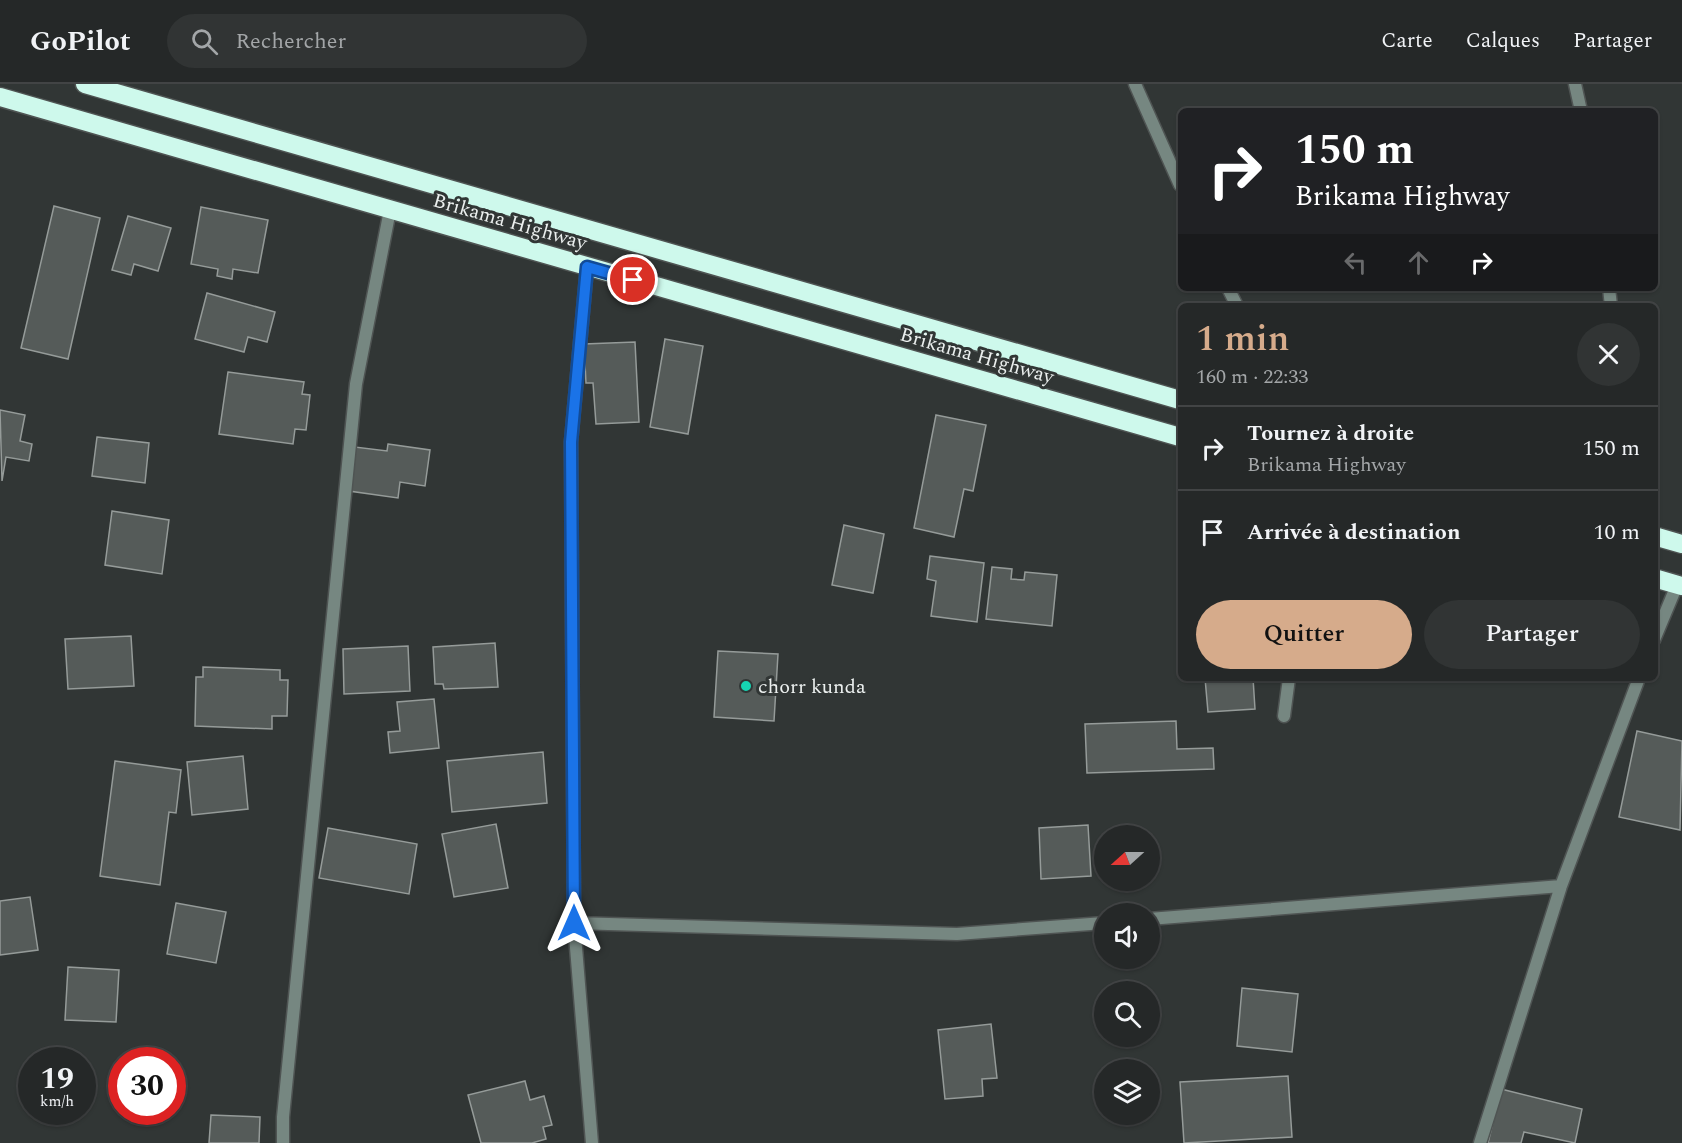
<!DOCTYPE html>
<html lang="fr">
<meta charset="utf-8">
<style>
:root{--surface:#252828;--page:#313434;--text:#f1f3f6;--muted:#a3a6a8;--line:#424445;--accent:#d6ab8b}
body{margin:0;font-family:Spectral,serif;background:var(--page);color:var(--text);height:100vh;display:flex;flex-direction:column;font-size:22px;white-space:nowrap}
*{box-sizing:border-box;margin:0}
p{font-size:20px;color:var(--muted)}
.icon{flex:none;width:33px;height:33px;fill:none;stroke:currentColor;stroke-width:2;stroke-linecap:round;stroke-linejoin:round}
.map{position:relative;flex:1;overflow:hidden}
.drawer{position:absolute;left:1178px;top:219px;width:480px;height:378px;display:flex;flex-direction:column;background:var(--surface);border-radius:9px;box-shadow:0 2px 4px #0004,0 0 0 2px var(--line)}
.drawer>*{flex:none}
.guide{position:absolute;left:1178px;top:24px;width:480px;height:183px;border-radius:9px;box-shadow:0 2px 4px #0004,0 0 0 2px var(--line);background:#202124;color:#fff;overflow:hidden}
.needle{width:39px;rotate:249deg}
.fabs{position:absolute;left:1094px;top:741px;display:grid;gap:12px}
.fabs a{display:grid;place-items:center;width:66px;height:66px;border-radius:50%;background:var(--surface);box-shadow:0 2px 4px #0004,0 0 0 2px var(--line);font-size:30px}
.speed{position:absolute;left:18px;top:963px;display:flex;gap:12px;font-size:30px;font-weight:700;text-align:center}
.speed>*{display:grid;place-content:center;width:78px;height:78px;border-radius:50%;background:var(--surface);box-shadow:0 2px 4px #0004,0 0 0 2px var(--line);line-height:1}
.speed small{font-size:15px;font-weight:400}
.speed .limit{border:9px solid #d22;background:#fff;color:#111}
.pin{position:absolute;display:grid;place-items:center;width:51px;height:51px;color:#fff;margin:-26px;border:3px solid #fff;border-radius:50%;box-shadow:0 2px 6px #0007}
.me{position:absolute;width:66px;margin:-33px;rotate:0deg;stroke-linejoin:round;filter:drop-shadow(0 0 4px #0008)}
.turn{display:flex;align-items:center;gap:21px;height:126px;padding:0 18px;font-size:27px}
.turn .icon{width:78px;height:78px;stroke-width:2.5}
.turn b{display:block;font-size:42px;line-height:51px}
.lanes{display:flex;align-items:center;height:57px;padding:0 18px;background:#0003;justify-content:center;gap:30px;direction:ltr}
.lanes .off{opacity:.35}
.round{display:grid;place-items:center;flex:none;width:63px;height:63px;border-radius:32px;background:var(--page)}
.headline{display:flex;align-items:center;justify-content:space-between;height:102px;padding:0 18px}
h1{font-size:36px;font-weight:600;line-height:45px;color:var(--accent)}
.primary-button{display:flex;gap:12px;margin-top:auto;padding:12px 18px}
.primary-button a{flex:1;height:69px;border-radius:36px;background:var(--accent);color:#111;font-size:24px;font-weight:600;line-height:69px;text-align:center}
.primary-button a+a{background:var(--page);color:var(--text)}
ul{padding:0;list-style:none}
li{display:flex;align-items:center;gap:18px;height:84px;padding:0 18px;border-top:2px solid var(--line)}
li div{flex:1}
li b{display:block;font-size:22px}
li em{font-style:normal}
header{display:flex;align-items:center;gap:36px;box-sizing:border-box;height:84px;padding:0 30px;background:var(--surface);border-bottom:2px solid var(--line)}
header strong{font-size:28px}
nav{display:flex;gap:33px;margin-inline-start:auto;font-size:21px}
.search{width:420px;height:54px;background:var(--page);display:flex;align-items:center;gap:15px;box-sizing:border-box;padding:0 21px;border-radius:33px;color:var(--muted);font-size:22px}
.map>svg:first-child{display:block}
</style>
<header>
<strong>GoPilot</strong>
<div class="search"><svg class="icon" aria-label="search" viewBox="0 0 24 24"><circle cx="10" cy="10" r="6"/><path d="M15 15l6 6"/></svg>Rechercher</div>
<nav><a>Carte</a><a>Calques</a><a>Partager</a></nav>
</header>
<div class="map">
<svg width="1682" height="1059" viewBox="0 0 1682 1059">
<rect width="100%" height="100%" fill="#313635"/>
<path fill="#555b59" stroke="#959b99" stroke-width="1.5" d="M54 122 100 134 68 275 21 264Z
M201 123 268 136 258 189 233 185 232 195 217 192 218 185 191 180Z
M128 132 171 144 158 187 134 180 131 191 112 186Z
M207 209 275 228 267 258 248 253 244 268 195 255Z
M665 255 703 262 688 350 650 343Z
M635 258 639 338 596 340 593 299H586L584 260Z
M228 288 304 298 302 310 310 311 306 346 295 345 293 360 219 350Z
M0 326 25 331 20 357 32 360 29 377 6 373 2 397Z
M936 331 986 341 973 407 964 405 954 453 914 444Z
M97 353 149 359 145 399 92 392Z
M388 360 430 366 425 402 400 398 398 414 349 407 355 363 387 367Z
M112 427 169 436 162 490 105 481Z
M844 441 884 450 873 509 832 501Z
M930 472 984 479 977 538 931 532 936 497 927 495Z
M992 483 1012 485 1011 495 1024 496 1025 488 1057 491 1052 542 986 535Z
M131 552 134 602 68 605 65 555Z
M495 559 498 603 444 605 443 600H435L433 563Z
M408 562 410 607 344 610 343 565Z
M718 567 778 570 774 637 714 633Z
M203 583 280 586V596H288L287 632H272V645L195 642 196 593H203Z
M1205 594H1253L1255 625 1208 628Z
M434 615 439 664 390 669 388 648 400 647 397 618Z
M1176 637 1177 665 1213 664 1214 685 1087 689 1085 640Z
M1637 647 1682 657 1680 746 1619 733Z
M543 668 547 719 452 728 447 677Z
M243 672 248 725 192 731 187 678Z
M115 677 181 686 176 729 169 728 160 801 100 792Z
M496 740 508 804 454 813 442 750Z
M1088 741 1091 792 1041 795 1039 744Z
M328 744 417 760 409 810 319 794Z
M30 813 38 866 0 871V817Z
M176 819 226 828 216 879 167 870Z
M68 883 119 886 116 938 65 936Z
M1242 904 1298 910 1292 968 1237 962Z
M991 940 997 994 982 995 983 1012 945 1015 938 946Z
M1288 992 1292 1053 1184 1059 1180 998Z
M525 997 530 1016 544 1012 552 1041 543 1043 546 1055 532 1059H481L468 1011Z
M1501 1005 1582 1025 1575 1059 1524 1048 1521 1059H1488Z
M211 1031 260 1033 259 1059H209Z"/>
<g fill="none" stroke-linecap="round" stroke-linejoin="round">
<defs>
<path id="lane" d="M1575 0 1581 27
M1609 204 1611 222"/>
<path id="street" d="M1135 0 1180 101
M587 183 571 358 574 839 592 1059
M1228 204 1237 222
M1654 556 1677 501
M1284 632 1289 594
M1149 835 1561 802
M574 839 957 850 1104 839
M283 1059V1033L356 300 390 126
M1480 1059 1561 802 1639 594"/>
<path id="highway" d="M85 0 1180 316
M0 13 1180 353
M1654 452 1682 460
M1654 494 1682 502"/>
</defs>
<use href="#lane" stroke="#4f5453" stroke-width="15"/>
<use href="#street" stroke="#4f5453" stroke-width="15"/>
<use href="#highway" stroke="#4f5453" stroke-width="21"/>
<use href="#lane" stroke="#768781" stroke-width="12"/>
<use href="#street" stroke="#768781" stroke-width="12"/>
<use href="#highway" stroke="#cef9ec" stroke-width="18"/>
</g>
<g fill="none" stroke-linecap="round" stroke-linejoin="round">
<defs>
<path id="route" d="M574 839 571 358 587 183 633 196"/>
</defs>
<use href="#route" stroke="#114b97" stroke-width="15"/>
<use href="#route" stroke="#1a73e8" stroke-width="10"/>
</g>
<circle fill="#16d5b3" stroke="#313635" stroke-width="2" cx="746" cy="602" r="6"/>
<g text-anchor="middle" stroke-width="6" stroke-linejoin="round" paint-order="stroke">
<g font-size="20" fill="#ebefee" stroke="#313635">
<text transform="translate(510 137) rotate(16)" y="7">Brikama Highway</text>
<text transform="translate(977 271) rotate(16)" y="7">Brikama Highway</text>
</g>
<g font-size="20" fill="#ebefee" stroke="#313635" text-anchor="start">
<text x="758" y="609">chorr kunda</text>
</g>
</g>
</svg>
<div class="fabs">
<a><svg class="needle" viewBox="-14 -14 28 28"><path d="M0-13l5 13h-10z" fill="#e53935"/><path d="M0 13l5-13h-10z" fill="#a3a6a8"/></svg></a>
<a><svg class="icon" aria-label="sound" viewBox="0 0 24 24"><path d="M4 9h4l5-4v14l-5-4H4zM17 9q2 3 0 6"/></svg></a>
<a><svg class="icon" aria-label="search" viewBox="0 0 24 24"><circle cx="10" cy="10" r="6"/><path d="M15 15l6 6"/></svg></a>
<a><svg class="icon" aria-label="layers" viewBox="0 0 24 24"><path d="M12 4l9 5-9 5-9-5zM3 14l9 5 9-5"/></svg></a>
</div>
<div class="speed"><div>19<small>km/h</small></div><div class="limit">30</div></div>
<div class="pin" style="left:633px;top:196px;background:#d93025"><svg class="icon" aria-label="arrive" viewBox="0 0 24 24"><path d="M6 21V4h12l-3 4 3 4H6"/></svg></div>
<svg class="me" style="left:574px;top:839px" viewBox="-20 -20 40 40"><path d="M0-17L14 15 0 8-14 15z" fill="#1a73e8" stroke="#fff" stroke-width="4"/></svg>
<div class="guide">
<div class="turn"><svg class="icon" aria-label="right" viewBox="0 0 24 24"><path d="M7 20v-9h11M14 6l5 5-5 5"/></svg><div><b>150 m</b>Brikama Highway</div></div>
<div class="lanes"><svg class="icon off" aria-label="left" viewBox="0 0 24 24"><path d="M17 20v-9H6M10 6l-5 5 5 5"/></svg><svg class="icon off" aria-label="ahead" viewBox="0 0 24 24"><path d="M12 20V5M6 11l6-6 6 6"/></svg><svg class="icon" aria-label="right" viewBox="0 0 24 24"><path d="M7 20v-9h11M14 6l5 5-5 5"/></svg></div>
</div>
<section class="drawer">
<div class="headline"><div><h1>1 min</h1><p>160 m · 22:33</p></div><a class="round"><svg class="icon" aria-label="close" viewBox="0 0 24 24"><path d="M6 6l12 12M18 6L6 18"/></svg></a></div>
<ul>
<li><svg class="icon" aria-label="right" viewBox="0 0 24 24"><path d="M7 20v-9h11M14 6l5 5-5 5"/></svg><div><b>Tournez à droite</b><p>Brikama Highway</p></div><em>150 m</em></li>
<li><svg class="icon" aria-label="arrive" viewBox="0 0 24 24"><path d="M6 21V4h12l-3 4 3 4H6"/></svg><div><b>Arrivée à destination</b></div><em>10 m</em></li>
</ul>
<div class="primary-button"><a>Quitter</a><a>Partager</a></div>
</section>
</div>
